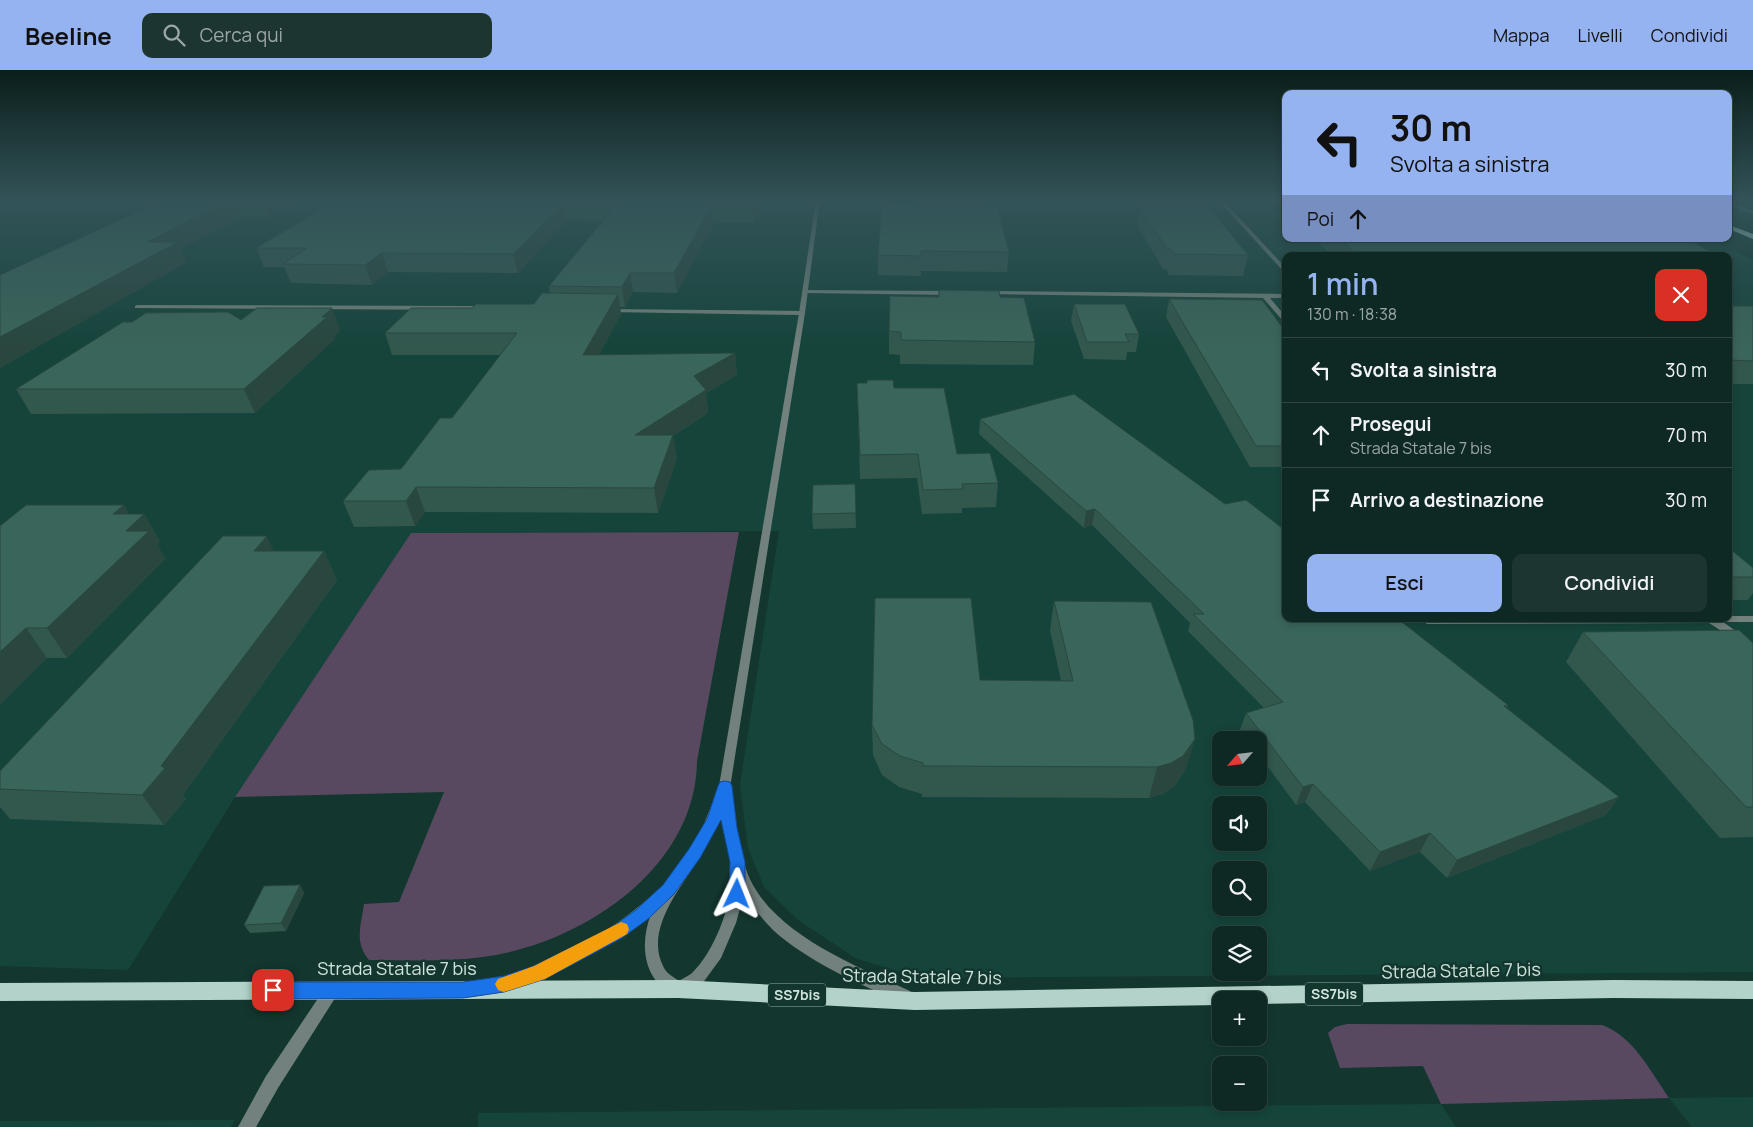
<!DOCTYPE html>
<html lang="it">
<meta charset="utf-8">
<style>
:root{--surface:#0e2923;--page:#1c3530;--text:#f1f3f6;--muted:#9ba6a6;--line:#2e4541;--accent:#95b2f1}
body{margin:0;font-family:Manrope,sans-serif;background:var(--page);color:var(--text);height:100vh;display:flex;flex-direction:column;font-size:19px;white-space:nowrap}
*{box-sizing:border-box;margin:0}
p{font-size:16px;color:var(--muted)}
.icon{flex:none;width:28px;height:28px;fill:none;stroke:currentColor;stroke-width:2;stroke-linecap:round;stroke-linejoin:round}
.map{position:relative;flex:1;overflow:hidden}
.details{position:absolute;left:1282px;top:182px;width:450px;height:370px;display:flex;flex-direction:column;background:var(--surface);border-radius:10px;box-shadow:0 2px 8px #0003,0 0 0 1px var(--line)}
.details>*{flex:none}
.guide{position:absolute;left:1282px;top:20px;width:450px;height:152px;border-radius:10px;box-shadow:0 2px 8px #0003,0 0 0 1px var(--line);background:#95b2f1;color:#111;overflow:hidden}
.needle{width:32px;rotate:242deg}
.tools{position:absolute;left:1212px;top:661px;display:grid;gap:10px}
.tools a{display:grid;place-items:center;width:55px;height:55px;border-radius:10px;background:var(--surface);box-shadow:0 2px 8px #0003,0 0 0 1px var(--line);font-size:25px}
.pin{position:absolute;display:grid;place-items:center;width:42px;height:42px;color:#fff;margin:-21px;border-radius:10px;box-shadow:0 2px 8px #0006}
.me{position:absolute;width:55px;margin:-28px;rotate:2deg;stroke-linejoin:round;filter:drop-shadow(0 0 4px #0008)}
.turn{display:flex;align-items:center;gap:18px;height:105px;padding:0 25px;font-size:22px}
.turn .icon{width:65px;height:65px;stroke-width:2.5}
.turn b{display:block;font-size:35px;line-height:42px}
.then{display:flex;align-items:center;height:48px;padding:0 25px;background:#0003;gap:10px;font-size:19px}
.round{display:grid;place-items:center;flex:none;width:52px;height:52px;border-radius:10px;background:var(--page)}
.headline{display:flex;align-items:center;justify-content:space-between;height:85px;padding:0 25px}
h1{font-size:30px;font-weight:600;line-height:38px;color:var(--accent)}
.action{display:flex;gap:10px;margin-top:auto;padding:10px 25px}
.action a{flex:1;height:58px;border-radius:10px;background:var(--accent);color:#111;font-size:20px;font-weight:600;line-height:58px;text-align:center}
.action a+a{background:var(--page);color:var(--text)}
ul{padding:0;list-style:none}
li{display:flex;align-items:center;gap:15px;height:65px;padding:0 25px;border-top:1px solid var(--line)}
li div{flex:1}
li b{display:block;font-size:19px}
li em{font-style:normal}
header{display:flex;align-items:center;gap:30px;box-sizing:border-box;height:70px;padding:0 25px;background:var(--accent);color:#111}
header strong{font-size:24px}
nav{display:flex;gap:28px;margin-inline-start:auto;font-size:18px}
.search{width:350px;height:45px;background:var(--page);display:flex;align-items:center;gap:12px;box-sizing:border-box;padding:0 18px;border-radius:10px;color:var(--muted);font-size:19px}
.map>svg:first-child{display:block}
</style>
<header>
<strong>Beeline</strong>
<div class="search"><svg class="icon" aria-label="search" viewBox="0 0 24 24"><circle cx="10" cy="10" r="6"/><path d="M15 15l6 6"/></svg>Cerca qui</div>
<nav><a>Mappa</a><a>Livelli</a><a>Condividi</a></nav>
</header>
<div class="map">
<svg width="1753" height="1057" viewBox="0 0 1753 1057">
<rect width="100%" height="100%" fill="#13372f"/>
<path fill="#15443b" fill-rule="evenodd" d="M0 129H1286V169H1709L1753 190V902L922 908 857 889 798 850 764 817 748 778 740 715 779 461 411 463 235 727 128 900 0 896ZM1286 186H1729V549H1286ZM1221 670H1259V708H1221ZM1221 735H1259V772H1221ZM1221 800H1259V838H1221ZM1221 865H1259V902H1221Z
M1729 129H1753V149L1729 138Z
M1753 1027V1057H1692L1669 1028Z
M1441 1034 1456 1057H478V1043Z
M235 1050 231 1057H0V1051Z"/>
<path fill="#584960" d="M739 462 697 691C696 799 581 874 483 887 445 892 407 890 369 890 354 872 361 856 364 834L399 832 444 722 235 727 411 463Z
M1347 954 1602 955C1633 966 1651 1002 1669 1028L1441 1034 1423 996 1340 998 1328 963 1335 957Z"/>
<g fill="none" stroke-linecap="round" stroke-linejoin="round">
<path fill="#72817d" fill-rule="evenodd" d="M1217 129H1222L1286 198V203L1284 202Z
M1729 132 1753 141V144L1729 135Z
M803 220 950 221 953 223 950 225 805 223 802 221Z
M987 221 1286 224V228H1270L1286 247V253L1284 252 1263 228 985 224 984 223Z
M137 235 476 236 479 238 476 240 135 238V236Z
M606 239 802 241 805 243 802 245 608 242 606 241Z
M1729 546H1753V552H1723L1753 573V581L1709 553 1427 554 1422 551 1423 549H1729Z
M332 913 337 915 340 920 337 925 278 1018 256 1057H238L266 1006 327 915Z"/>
<path fill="#72817d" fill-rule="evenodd" d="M816 129H820L805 243 730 718C734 729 734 741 736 752 738 767 741 782 745 796 764 861 855 895 910 921L913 926 910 931 905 933C865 918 804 889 773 860 762 849 753 837 744 824L736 853 721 888 702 914 678 926C643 913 639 875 651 844 614 874 574 896 530 913 520 917 506 924 497 920L494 915 497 910C511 904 526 901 541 895 584 878 622 852 657 821L663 819 700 764 719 716 799 243ZM721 744C724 761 728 777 731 793 736 826 716 880 692 903 689 906 683 908 679 911 674 907 667 904 664 898 643 860 682 816 701 786 709 772 716 758 721 744Z"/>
<path fill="#b3d3ca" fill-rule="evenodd" d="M678 910 915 922 1614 910 1753 911V929L1614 928 1259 934V930H1221V935L915 940 678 928 0 931V913Z"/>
<path fill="#c0e4d9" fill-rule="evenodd" d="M1729 155 1753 164V169L1729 159Z"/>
</g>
<path fill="#32574d" d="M165 129H300L269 147H240L181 179 187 192 0 298V205Z
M338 129H764L753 153H714L677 223 633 222 625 237H620L621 244 599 285 735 283 737 305 706 323 708 343 673 366 677 389 658 443 425 442 415 456 354 457 343 431 401 399 452 348 501 285H392L385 263 472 238 534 234 550 223 549 216 603 151 567 150 518 203 388 202 372 215 291 213 284 197H264L256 178Z
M1274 129H1286V141Z
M882 134 1009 182 1007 202 921 201V206L878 205V185Z
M1140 137 1248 185 1243 206 1169 205 1166 199H1163L1137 155Z
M1315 169H1687L1720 186H1332Z
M939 220 1000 227 1035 272 1033 295 900 294V285L889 284V261L938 227Z
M1169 229 1286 262V401L1284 397H1250L1166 247Z
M1074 234 1139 264 1136 282H1127L1126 290 1084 289 1071 251Z
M1729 236H1753V314H1729Z
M241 250 340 260 334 266 335 269 255 343 31 344 16 319Z
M857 313 894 318 957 384 998 413 996 437 962 438V443L922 444 917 408 860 409Z
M980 349 1225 434 1508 635 1506 639 1619 727 1606 745 1447 808 1420 782 1370 801 1305 732 1296 735 1259 685V670H1248L1240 660 1246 643 1264 638 1188 561 1190 553 1092 455 1084 458 979 364Z
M855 414 856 458 813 459 812 444Z
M124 435 129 444H144L160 472 157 474 165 489 67 588H47L0 634V456Z
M1729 478 1753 498V523L1748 530H1729Z
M274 481H324L337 510 183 725 186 729 164 755 10 749 0 737V701Z
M1054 531 1186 699 1174 717 1163 724 1149 728 922 727V724L899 717 882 705 873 685 872 655 980 610 1061 611 1050 560Z
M1583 562 1753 573V767L1720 768 1566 592Z
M300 815 304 823 286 861 250 863 244 855Z"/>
<path fill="#29473f" d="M231 129H233L240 147 181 179 187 192 0 298V267L147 172Z
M262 129H300L269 147Z
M755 129H764L753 153 752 136Z
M564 133 567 150 518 203 513 184Z
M712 135 714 153 677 223 674 203Z
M382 183 388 202 372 215 365 195Z
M630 203 633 222 625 237 622 217Z
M618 224 621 244 587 307 583 285Z
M332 238 340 260 334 266 335 269 255 343 244 319Z
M735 283 737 305 706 323 708 343 673 366 677 389 658 443 654 418 635 365 694 306Z
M416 417 425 442 415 456 406 431Z
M124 435 134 453 144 444 160 472 157 474 165 489 67 588 47 558 113 444Z
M1095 439 1092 455 1084 458 1086 441Z
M267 466 280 494 254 481Z
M324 481 337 510 183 725 186 729 164 755 142 725 161 696Z
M26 558 47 588 0 634V582Z
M1195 669 1186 699 1174 717 1163 724 1149 728 1157 697Z
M1313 714 1305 732 1296 735 1303 717Z
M1619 727 1606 745 1447 808 1457 790Z
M1430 763 1420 782 1370 801 1380 782Z
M300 815 304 823 286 861 281 853Z"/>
<path fill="#3a655a" stroke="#29473f" d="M165 129H231L147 172H178L0 267V205Z
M338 129H755L752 136 712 135 674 203H630L622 217 549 216 617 134 564 133 513 184 382 183 365 195 283 194 307 178H256Z
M882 134 997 136 1009 182 921 181V186L878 185Z
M1140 137H1209L1248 185 1173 184 1170 179H1167Z
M1340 169H1686L1720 186 1532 184 1535 186H1483L1479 184 1355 182Z
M939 220 999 221 1000 227 1024 228 1035 272 901 270V262L889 261 890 226 939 227Z
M542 223 618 224 583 285 735 283 694 306 706 320 635 365H673L654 418 416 417 406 431H343L369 400 401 399 440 348H452L517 263H385L411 238H472L476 234H534Z
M1169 229 1262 230 1286 262V376H1256Z
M1074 234H1125L1139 264H1125L1129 272H1087Z
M1729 236H1753V291L1729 290Z
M257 238H332L322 247H327L244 319H16L123 252H132L146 243 228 242 241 250Z
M867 310H893L894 318H944L957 384 990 383 998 413 962 414 963 419 923 420 918 384 860 385 857 313H867Z
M1074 324 1225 434 1246 430 1286 461V549H1398L1508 635 1504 636 1619 727 1457 790 1430 763 1380 782 1313 714 1303 717 1246 643 1283 632 1193 544H1204L1095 439 1086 441 980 349Z
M855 414 856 443 812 444 813 415Z
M26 435H124L113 444H144L126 461H149L47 558H26L0 582V456Z
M223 466H267L254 481H324L161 696 165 698 142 725 0 719V701Z
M1729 478 1753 498V507H1729Z
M875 528H971L980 610 1073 611 1054 531 1151 532 1193 650 1195 669 1183 686 1171 693 1157 697 923 696V693L900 686 882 674 872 655Z
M1739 560 1753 573V737H1746L1583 562Z
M300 815 281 853 244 855 264 816Z"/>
<linearGradient id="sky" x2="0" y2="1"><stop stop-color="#0a1e1a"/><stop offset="0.47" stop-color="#335358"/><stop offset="1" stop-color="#335358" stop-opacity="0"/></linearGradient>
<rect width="1753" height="277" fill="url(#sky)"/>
<path fill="#1a73e8" stroke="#114b97" d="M725 711 730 712 732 716 737 758 745 792V824L742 829 737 831 731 829 729 824 730 792 721 750 700 788 674 824 648 849 622 868 545 909 504 922 463 928 273 929 267 926 265 920 267 915 273 912H463L504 906 534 896 611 858 637 839 663 815 689 779 707 749 718 716 720 712Z"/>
<path fill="#f59e0b" d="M621 852 627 854 629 859 627 864 545 909 504 922 498 920 495 914 498 909 534 896Z"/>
<g text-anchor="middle" stroke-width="5" stroke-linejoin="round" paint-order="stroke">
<g fill="#13372f" stroke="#97afa9" stroke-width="1">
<rect x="1305" y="912.5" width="58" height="23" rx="4"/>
<rect x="768" y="913.5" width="58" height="23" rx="4"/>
</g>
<g font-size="14" font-weight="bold" fill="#d0e3dd">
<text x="1334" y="929">SS7bis</text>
<text x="797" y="930">SS7bis</text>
</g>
<g font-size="18" fill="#d0e3dd" stroke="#13372f">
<text x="397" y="905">Strada Statale 7 bis</text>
<text transform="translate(1461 901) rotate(-1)" y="6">Strada Statale 7 bis</text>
<text transform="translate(922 907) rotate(1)" y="6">Strada Statale 7 bis</text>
</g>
</g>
</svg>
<div class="tools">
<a><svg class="needle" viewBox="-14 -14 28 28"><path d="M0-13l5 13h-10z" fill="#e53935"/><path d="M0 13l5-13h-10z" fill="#9ba6a6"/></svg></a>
<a><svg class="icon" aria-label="sound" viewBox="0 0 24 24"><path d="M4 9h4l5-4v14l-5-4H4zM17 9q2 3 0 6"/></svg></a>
<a><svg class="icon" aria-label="search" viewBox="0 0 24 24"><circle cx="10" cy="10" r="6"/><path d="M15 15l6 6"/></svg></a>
<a><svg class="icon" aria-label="layers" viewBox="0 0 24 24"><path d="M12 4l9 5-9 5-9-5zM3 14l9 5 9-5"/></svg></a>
<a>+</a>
<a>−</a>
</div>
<div class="pin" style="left:273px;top:920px;background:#d93025"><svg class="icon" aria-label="arrive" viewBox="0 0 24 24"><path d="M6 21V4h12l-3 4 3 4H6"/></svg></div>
<svg class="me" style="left:737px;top:824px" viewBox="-20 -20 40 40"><path d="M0-17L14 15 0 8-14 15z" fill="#1a73e8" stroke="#fff" stroke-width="4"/></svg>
<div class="guide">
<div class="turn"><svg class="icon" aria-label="left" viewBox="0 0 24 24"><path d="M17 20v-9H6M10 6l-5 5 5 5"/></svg><div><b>30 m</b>Svolta a sinistra</div></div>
<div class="then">Poi<svg class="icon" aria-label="ahead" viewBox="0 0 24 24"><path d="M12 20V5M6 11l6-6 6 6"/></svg></div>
</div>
<section class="details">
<div class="headline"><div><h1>1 min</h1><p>130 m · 18:38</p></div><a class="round" style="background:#d93025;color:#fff"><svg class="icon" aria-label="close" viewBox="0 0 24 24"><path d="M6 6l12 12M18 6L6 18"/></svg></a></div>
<ul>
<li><svg class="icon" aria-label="left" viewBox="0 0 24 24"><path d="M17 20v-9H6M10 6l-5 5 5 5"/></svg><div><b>Svolta a sinistra</b></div><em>30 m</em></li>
<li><svg class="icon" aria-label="ahead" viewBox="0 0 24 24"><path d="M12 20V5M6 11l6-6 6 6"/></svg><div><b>Prosegui</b><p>Strada Statale 7 bis</p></div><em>70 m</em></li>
<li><svg class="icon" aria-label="arrive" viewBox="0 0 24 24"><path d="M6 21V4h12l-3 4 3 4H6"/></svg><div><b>Arrivo a destinazione</b></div><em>30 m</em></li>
</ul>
<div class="action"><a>Esci</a><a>Condividi</a></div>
</section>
</div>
